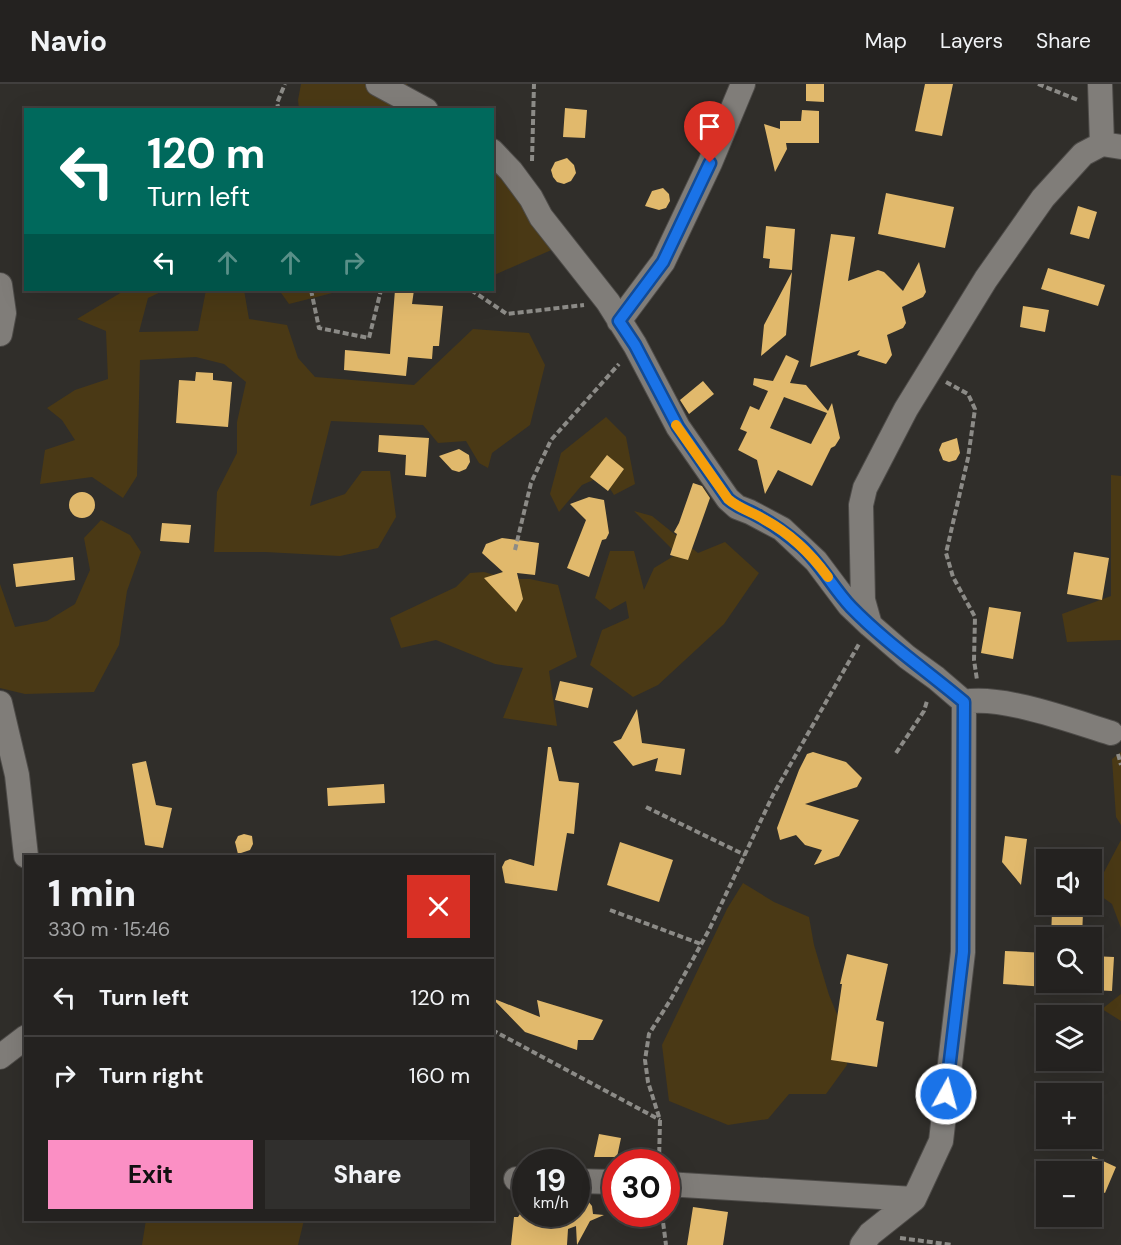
<!DOCTYPE html>
<meta charset="utf-8">
<style>
:root{--surface:#242220;--page:#302f2d;--text:#f1f3f6;--muted:#a3a4a5;--line:#413f3e;--accent:#fb8fc4}
body{margin:0;font-family:"DM Sans",sans-serif;background:var(--page);color:var(--text);height:100vh;display:flex;flex-direction:column;font-size:22px;white-space:nowrap}
*{box-sizing:border-box;margin:0}
p{font-size:20px;color:var(--muted)}
.icon{flex:none;width:33px;height:33px;fill:none;stroke:currentColor;stroke-width:2;stroke-linecap:round;stroke-linejoin:round}
.map{position:relative;flex:1;overflow:hidden}
.drawer{position:absolute;left:24px;top:771px;width:470px;height:366px;display:flex;flex-direction:column;background:var(--surface);border-radius:0px;box-shadow:0 6px 24px #0002,0 0 0 2px var(--line)}
.drawer>*{flex:none}
.hud{position:absolute;left:24px;top:24px;width:470px;height:183px;border-radius:0px;box-shadow:0 6px 24px #0002,0 0 0 2px var(--line);background:#00695c;color:#fff;overflow:hidden}
.fabs{position:absolute;left:1036px;top:765px;display:grid;gap:12px}
.fabs a{display:grid;place-items:center;width:66px;height:66px;border-radius:0px;background:var(--surface);box-shadow:0 6px 24px #0002,0 0 0 2px var(--line);font-size:30px}
.speed{position:absolute;left:512px;top:1065px;display:flex;gap:12px;font-size:30px;font-weight:700;text-align:center}
.speed>*{display:grid;place-content:center;width:78px;height:78px;border-radius:50%;background:var(--surface);box-shadow:0 6px 24px #0002,0 0 0 2px var(--line);line-height:1}
.speed small{font-size:15px;font-weight:400}
.speed .limit{border:9px solid #d22;background:#fff;color:#111}
.pin{position:absolute;display:grid;place-items:center;width:51px;height:51px;color:#fff;margin:-62px -26px;border-radius:50% 50% 50% 0;rotate:-45deg;box-shadow:0 0 6px #0007}
.pin .icon{rotate:45deg}
.me{position:absolute;width:66px;margin:-33px;rotate:7deg;stroke-linejoin:round;filter:drop-shadow(0 0 4px #0008)}
.turn{display:flex;align-items:center;gap:21px;height:126px;padding:0 24px;font-size:27px}
.turn .icon{width:78px;height:78px;stroke-width:2.5}
.turn b{display:block;font-size:42px;line-height:51px}
.lanes{display:flex;align-items:center;height:57px;padding:0 24px;background:#0003;justify-content:center;gap:30px;direction:ltr}
.lanes .off{opacity:.35}
.round{display:grid;place-items:center;flex:none;width:63px;height:63px;border-radius:0px;background:var(--page)}
.head{display:flex;align-items:center;justify-content:space-between;height:102px;padding:0 24px}
h1{font-size:36px;font-weight:800;line-height:45px}
.primary-button{display:flex;gap:12px;margin-top:auto;padding:12px 24px}
.primary-button a{flex:1;height:69px;border-radius:0px;background:var(--accent);color:#111;font-size:24px;font-weight:800;line-height:69px;text-align:center}
.primary-button a+a{background:var(--page);color:var(--text)}
ul{padding:0;list-style:none}
li{display:flex;align-items:center;gap:18px;height:78px;padding:0 24px;border-top:2px solid var(--line)}
li div{flex:1}
li b{display:block;font-size:22px}
li em{font-style:normal}
header{display:flex;align-items:center;gap:36px;box-sizing:border-box;height:84px;padding:0 30px;background:var(--surface);border-bottom:2px solid var(--line)}
header strong{font-size:28px}
nav{display:flex;gap:33px;margin-inline-start:auto;font-size:21px}
.map>svg:first-child{display:block}
</style>
<header>
<strong>Navio</strong>
<nav><a>Map</a><a>Layers</a><a>Share</a></nav>
</header>
<div class="map">
<svg width="1121" height="1161" viewBox="0 0 1121 1161">
<rect width="100%" height="100%" fill="#302e2a"/>
<path fill="#4a3915" d="M301 0H408L388 16 404 25H299L298 16Z
M492 85 517 106 556 164 492 192Z
M122 206H165L148 214 139 248 198 247 206 206H244L249 235 287 241 298 274 315 293 414 301 473 245 529 249 545 281 530 341 492 369 488 384 479 379 466 357 438 359 423 341 331 337 310 422 345 410 362 387H390L396 433 378 464 340 472 265 468H214L217 408 237 369V338L246 298 224 280 196 273 140 276 137 392 123 414 92 393 40 400 45 366 75 356 62 336 47 324 75 306 108 295 106 247 77 235 122 208Z
M279 206H344L289 220Z
M606 333 626 353 635 400 614 411 602 392 582 401 559 428 550 410 561 369Z
M1111 391 1121 392V556L1067 558 1062 530 1111 512Z
M634 427 652 432 698 469 725 458 759 489 724 540 658 601 633 613 590 581 602 546 629 534 626 517 610 526 595 514 610 467H634L644 506 654 484 677 470Z
M101 436 130 451 141 468 127 507 119 561 94 608 25 610 0 604V500L15 543 47 537 75 520 90 486 84 454Z
M484 488 508 495H530L558 501 577 573 549 587 557 642 503 634 523 584 495 580 436 556 401 564 390 534 456 503 470 489Z
M1121 668V741L1116 733 1112 675Z
M1121 756V844L1112 820 1094 807Z
M743 799 774 818 809 833 814 861 829 911 846 952 847 981 826 1010H789L768 1035 728 1041 669 1017 662 961 727 825Z
M1121 910V937L1102 925Z
M146 1136H304L298 1161H142Z"/>
<path fill="#e1b96c" fill-rule="evenodd" d="M806 0H824V18L806 17Z
M925 0H953L942 52 915 47Z
M565 24 587 26 585 54 563 53Z
M802 26 819 27V59H786L787 65 775 88 764 40 780 45V37H801Z
M567 74 574 81 576 89 571 97 564 100 557 98 553 93 551 86 555 78Z
M663 104 669 110 670 117 666 124 659 126 645 122 652 107Z
M886 109 954 123 945 164 878 150Z
M1078 122 1097 128 1089 155 1070 150Z
M766 142 795 145 792 186 769 184 770 175 763 174Z
M831 150 855 153 848 197 878 186 884 188 903 207 919 178 926 208 923 213 902 223 906 239 903 244 887 251 892 271 886 280 857 271 860 266 810 283Z
M1048 184 1105 201 1098 222 1041 205Z
M792 188 786 251 761 272 764 241Z
M395 206H414L412 220 443 222 439 262H433L432 275 408 273 406 292 344 286 345 266 390 270Z
M1023 222 1049 226 1045 248 1020 243Z
M786 271 799 277 790 299 806 301 828 327 832 319 840 354 835 362 831 364 812 402 778 386 765 410 757 376 738 366 747 348 740 345 750 322 759 326 768 307 753 301 754 294 773 297ZM784 313 827 329 811 360 770 344Z
M196 288 213 289V296L232 298 228 343 176 339 179 296 195 297Z
M703 297 714 310 689 330 680 316Z
M379 351 429 354 426 393 405 391 406 371 378 368Z
M957 354 960 369 956 376 949 378 943 376 939 366 942 359Z
M459 365 469 371 470 378 466 385 459 388 452 386 439 372Z
M607 371 624 385 608 407 590 393Z
M693 399 702 402 710 414 688 476 670 471 677 450 674 448 679 439Z
M69 421a13 13 0 1 1 26 0a13 13 0 1 1-26 0Z
M589 413 604 416 609 449 606 455 602 456 589 493 567 484 586 436 570 420Z
M162 439 191 441 189 459 160 457Z
M502 454 539 459 535 491 517 489 523 515 516 528 484 494 503 488 482 469 486 460Z
M1074 468 1109 474 1102 516 1067 510Z
M73 473 75 496 16 503 13 480Z
M989 523 1021 528 1013 575 981 569Z
M560 597 593 604 588 624 555 616Z
M637 625 642 659 685 665 681 691 655 687 658 674 633 682 613 658 621 655Z
M548 663H551L559 697 579 699 574 750 567 749 557 807 505 799 502 783 505 777 510 775 534 782Z
M813 668 846 678 862 694 857 703 805 720 859 736 839 772 814 781 822 766 805 761 796 751 780 756 777 744 799 686 807 670Z
M146 677 156 721 172 724 163 764 145 761 132 680Z
M384 700 385 719 328 722 327 704Z
M244 750 252 752 253 760 250 766 238 770 235 758 238 752Z
M1005 752 1027 755 1021 801 1002 778Z
M620 758 673 776 659 818 607 801Z
M1052 827 1083 828 1082 854H1051Z
M1005 867 1047 869V903L1003 900Z
M847 870 888 880 876 936 884 938 877 983 831 976 842 900H840Z
M1092 872 1114 873 1112 907 1092 906Z
M492 914 540 933 537 916 603 936 593 956H578L577 966 525 948Z
M599 1050 621 1054 617 1073H594Z
M1092 1072 1116 1083 1105 1109 1092 1103Z
M576 1111H583L592 1122 593 1130 604 1131 590 1137 577 1161 576 1142 568 1145 567 1161H511L514 1133H518L520 1130H576Z
M693 1123 728 1128 723 1161H687Z"/>
<g fill="none" stroke-linecap="round" stroke-linejoin="round">
<defs>
<path id="street" d="M378 0 426 26
M1100 0 1102 60
M492 67 511 87 531 114 541 133 608 218 635 261 678 343 728 415 737 423 750 428 782 445 816 477 849 521 870 541 907 573 936 594 964 618C1003 611 1072 637 1111 649
M0 201 4 229 0 250
M619 237 663 178 710 79 743 0
M870 541 863 516 861 421 865 404 906 325 986 195 1043 114 1083 70 1102 60 1121 63
M0 619 17 691 26 772
M0 973 26 953
M516 1095 525 1096
M576 1097 615 1098
M666 1100 914 1115
M862 1161 870 1150 914 1115 941 1057 963 868 964 618"/>
</defs>
<use href="#street" stroke="#4d4b48" stroke-width="26"/>
<path stroke="#8c8b87" stroke-width="4" stroke-dasharray="6 3" stroke-linecap="butt" d="M1038 0 1078 16
M279 26 277 19 285 0
M532 77 534 0
M311 206 319 244 369 254 381 206
M471 206 507 230 584 221
M946 298 968 310 975 325 968 374 946 469 953 493 975 533 974 576 977 596
M515 466 531 399 551 356 619 280
M896 669 924 627 927 617
M1118 670 1121 681
M646 723 745 771
M610 826 701 860
M492 946 660 1036
M659 1078 660 1036 648 998 645 976 649 950 671 915 709 846 773 711 859 560
M662 1130 666 1161
M900 1154 953 1161"/>
<use href="#street" stroke="#807d79" stroke-width="24"/>
</g>
<g fill="none" stroke-linecap="round" stroke-linejoin="round">
<defs>
<path id="route" d="M710 79 663 178 619 237 635 261 678 343 728 415C738 424 749 426 760 433 775 441 788 451 801 462 821 480 833 504 851 523 885 558 926 586 964 618L963 868 946 1010"/>
</defs>
<use href="#route" stroke="#114b97" stroke-width="15"/>
<use href="#route" stroke="#1a73e8" stroke-width="10"/>
<path stroke="#f59e0b" stroke-width="10" d="M676 341 728 415C739 425 753 428 765 436 791 450 811 470 828 493"/>
</g>
</svg>
<div class="fabs">
<a><svg class="icon" aria-label="sound" viewBox="0 0 24 24"><path d="M4 9h4l5-4v14l-5-4H4zM17 9q2 3 0 6"/></svg></a>
<a><svg class="icon" aria-label="search" viewBox="0 0 24 24"><circle cx="10" cy="10" r="6"/><path d="M15 15l6 6"/></svg></a>
<a><svg class="icon" aria-label="layers" viewBox="0 0 24 24"><path d="M12 4l9 5-9 5-9-5zM3 14l9 5 9-5"/></svg></a>
<a>+</a>
<a>−</a>
</div>
<div class="speed"><div>19<small>km/h</small></div><div class="limit">30</div></div>
<div class="pin" style="left:710px;top:79px;background:#d93025"><svg class="icon" aria-label="arrive" viewBox="0 0 24 24"><path d="M6 21V4h12l-3 4 3 4H6"/></svg></div>
<svg class="me" style="left:946px;top:1010px" viewBox="-20 -20 40 40"><circle r="17" fill="#1a73e8" stroke="#fff" stroke-width="3"/><path d="M0-11L8 9 0 5-8 9z" fill="#fff"/></svg>
<div class="hud">
<div class="turn"><svg class="icon" aria-label="left" viewBox="0 0 24 24"><path d="M17 20v-9H6M10 6l-5 5 5 5"/></svg><div><b>120 m</b>Turn left</div></div>
<div class="lanes"><svg class="icon" aria-label="left" viewBox="0 0 24 24"><path d="M17 20v-9H6M10 6l-5 5 5 5"/></svg><svg class="icon off" aria-label="ahead" viewBox="0 0 24 24"><path d="M12 20V5M6 11l6-6 6 6"/></svg><svg class="icon off" aria-label="ahead" viewBox="0 0 24 24"><path d="M12 20V5M6 11l6-6 6 6"/></svg><svg class="icon off" aria-label="right" viewBox="0 0 24 24"><path d="M7 20v-9h11M14 6l5 5-5 5"/></svg></div>
</div>
<section class="drawer">
<div class="head"><div><h1>1 min</h1><p>330 m · 15:46</p></div><a class="round" style="background:#d93025;color:#fff"><svg class="icon" aria-label="close" viewBox="0 0 24 24"><path d="M6 6l12 12M18 6L6 18"/></svg></a></div>
<ul>
<li><svg class="icon" aria-label="left" viewBox="0 0 24 24"><path d="M17 20v-9H6M10 6l-5 5 5 5"/></svg><div><b>Turn left</b></div><em>120 m</em></li>
<li><svg class="icon" aria-label="right" viewBox="0 0 24 24"><path d="M7 20v-9h11M14 6l5 5-5 5"/></svg><div><b>Turn right</b></div><em>160 m</em></li>
</ul>
<div class="primary-button"><a>Exit</a><a>Share</a></div>
</section>
</div>
